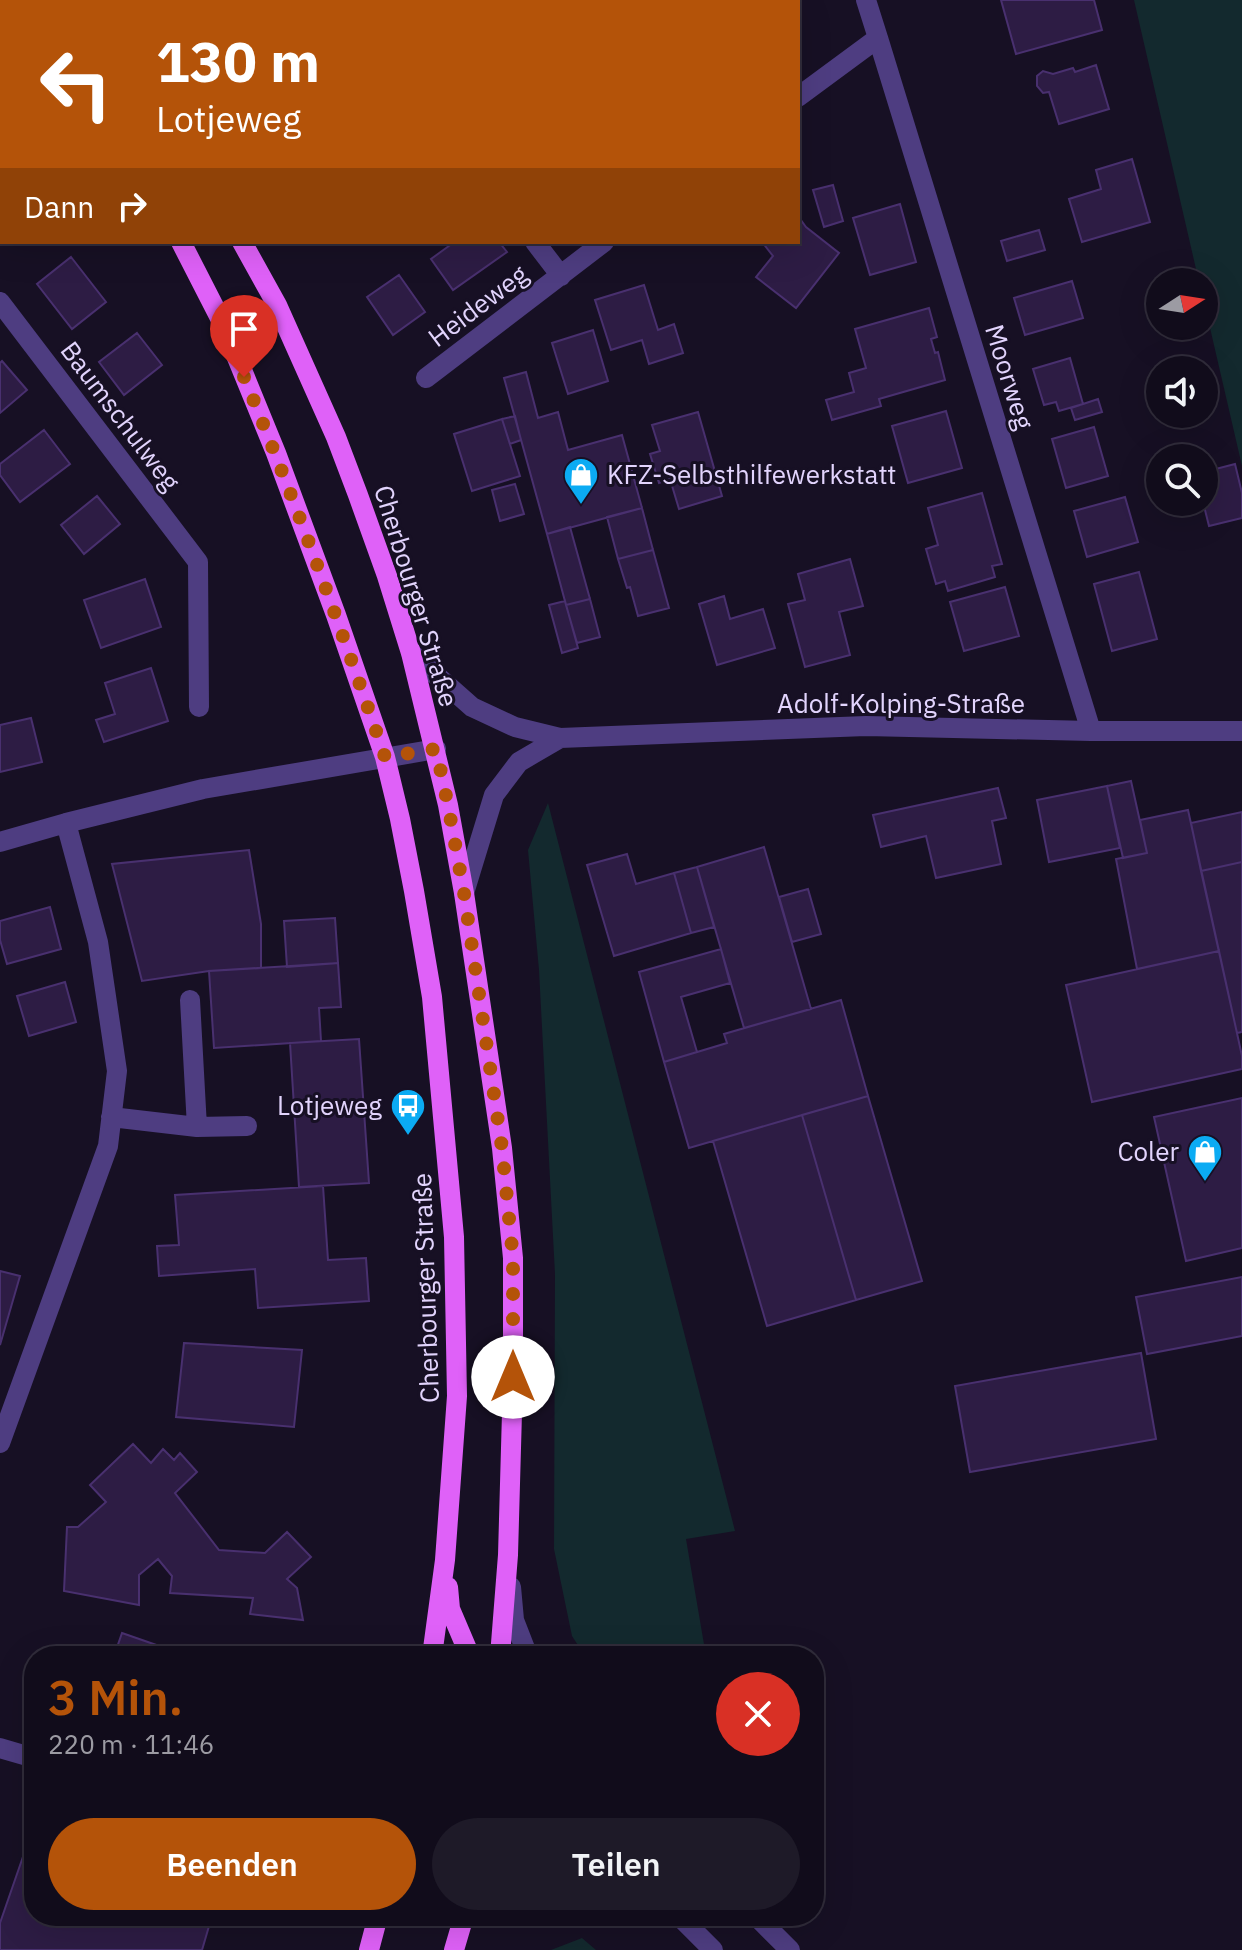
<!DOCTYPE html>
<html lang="de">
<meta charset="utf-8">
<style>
:root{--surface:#110c1b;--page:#1e1a28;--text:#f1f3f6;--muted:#9c9ba3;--line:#302c3a;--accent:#b45309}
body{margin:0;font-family:"IBM Plex Sans",sans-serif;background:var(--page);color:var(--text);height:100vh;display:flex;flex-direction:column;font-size:30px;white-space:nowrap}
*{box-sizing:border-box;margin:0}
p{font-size:26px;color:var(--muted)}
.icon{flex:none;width:44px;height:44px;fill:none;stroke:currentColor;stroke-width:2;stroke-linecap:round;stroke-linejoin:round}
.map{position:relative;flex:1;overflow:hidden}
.side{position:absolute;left:24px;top:1646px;width:800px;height:280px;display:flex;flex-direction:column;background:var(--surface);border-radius:32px;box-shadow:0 8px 32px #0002,0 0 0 2px var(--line)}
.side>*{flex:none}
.top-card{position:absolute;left:0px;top:0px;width:800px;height:244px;box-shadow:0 8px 32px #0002,0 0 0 2px var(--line);background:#b45309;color:#fff;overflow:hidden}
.needle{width:52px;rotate:78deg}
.buttons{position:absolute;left:1146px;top:268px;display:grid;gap:16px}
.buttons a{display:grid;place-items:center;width:72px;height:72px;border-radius:50%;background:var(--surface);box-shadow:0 8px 32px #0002,0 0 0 2px var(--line);font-size:40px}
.pin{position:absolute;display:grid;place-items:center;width:68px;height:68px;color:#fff;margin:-82px -34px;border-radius:50% 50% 50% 0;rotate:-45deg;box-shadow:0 0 8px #0007}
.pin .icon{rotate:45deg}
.me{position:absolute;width:88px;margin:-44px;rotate:0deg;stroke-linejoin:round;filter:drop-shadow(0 0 6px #0008)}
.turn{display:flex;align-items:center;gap:28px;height:168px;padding:0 24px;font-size:36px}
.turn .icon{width:104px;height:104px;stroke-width:2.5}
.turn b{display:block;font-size:56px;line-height:68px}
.then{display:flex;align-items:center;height:76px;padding:0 24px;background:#0003;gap:16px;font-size:30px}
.round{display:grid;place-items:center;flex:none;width:84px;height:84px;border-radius:42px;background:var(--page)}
.summary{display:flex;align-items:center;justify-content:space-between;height:136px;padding:0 24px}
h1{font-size:48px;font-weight:600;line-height:60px;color:var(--accent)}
.cta{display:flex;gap:16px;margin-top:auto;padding:16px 24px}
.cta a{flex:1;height:92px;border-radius:48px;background:var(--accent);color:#fff;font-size:32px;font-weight:600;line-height:92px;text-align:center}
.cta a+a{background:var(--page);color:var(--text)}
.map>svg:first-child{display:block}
</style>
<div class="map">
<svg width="1242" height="1950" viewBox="0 0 1242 1950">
<rect width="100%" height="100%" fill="#171024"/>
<path fill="#13292e" d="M1134 0H1242V466L1204 302V282H1199Z
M548 803 735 1531 686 1539 706 1656H585L572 1636 554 1549 555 1274 539 970 528 850Z
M582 1938 596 1950H551Z"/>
<path fill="#2d1c44" stroke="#49306f" stroke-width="2" d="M745 0H791L793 2H742Z
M1001 0H1094L1102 30 1016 54Z
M1096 65 1109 109 1059 124 1049 92 1043 93 1037 86V76L1043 71 1053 74 1073 68 1075 72Z
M1132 159 1150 222 1082 242 1069 199 1101 189 1096 170Z
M833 185 843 221 824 227 813 190Z
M900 204 916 262 870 275 853 218Z
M798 216 806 227 839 253 796 308 756 277 773 256 762 242H798Z
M1039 230 1045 250 1007 261 1001 241Z
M452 242H499L507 252 453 290 431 259 453 243Z
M71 257 106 302 72 329 37 284Z
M399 275 425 312 393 335 367 297Z
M1072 281 1083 318 1025 335 1014 298Z
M644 285 658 330 674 324 683 353 649 364 642 340 611 350 595 300Z
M929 308 937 337 931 339 935 353 938 352 945 380 879 399 881 406 832 420 826 400 854 392 849 373 866 368 855 329Z
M593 330 608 381 568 394 552 343Z
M137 333 162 365 124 395 99 362Z
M1070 358 1083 404 1059 411 1056 402 1044 405 1033 369Z
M2 361 27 390 0 413V363Z
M526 372 538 418 558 412 568 450 622 435 642 508 547 534 504 378Z
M1098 399 1102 412 1075 420 1071 408Z
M946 411 962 468 908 483 892 426Z
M698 412 722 496 679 509 670 479 659 483 650 454 660 451 652 425Z
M515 416 521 440 510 444 502 419Z
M502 419 520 476 472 491 454 434Z
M1094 427 1108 476 1066 488 1052 439Z
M44 430 70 464 20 502 0 475V464Z
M1235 464 1242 493V518L1209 526 1203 502 1204 472Z
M515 484 524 514 500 521 492 490Z
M982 493 1002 564 992 566 995 577 948 591 945 581 936 584 926 549 938 545 928 508Z
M97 496 120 524 84 554 61 525Z
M1125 497 1138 542 1087 557 1074 511Z
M642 508 653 550 618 559 607 517Z
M570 527 590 599 566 605 547 534Z
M653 550 669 608 638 616 630 587 627 588 618 559Z
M850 559 863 606 839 612 850 655 805 667 788 604 805 600 798 574Z
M1139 572 1157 639 1112 651 1094 584Z
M145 579 161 627 101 648 84 600Z
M1005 587 1019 636 964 651 950 602Z
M724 596 730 619 763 609 775 648 717 665 699 604Z
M590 599 600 637 577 643 566 605Z
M565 601 578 648 562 653 549 605Z
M151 668 168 721 104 742 96 720 115 714 105 683Z
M31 718 42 762 0 772V725Z
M1131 781 1147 853 1123 858 1107 786Z
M1107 786 1120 848 1049 862 1037 800Z
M998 788 1006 818 992 821 1001 864 936 878 926 836 881 847 873 815Z
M1188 810 1219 951 1137 969 1116 859 1147 853 1140 820Z
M1242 812V862L1201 871 1191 823Z
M764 847 811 1009 744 1028 697 867Z
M249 850 261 924V968L209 971 142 981 112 864Z
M627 854 636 884 674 873 691 933 614 956 587 865Z
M1242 862V1032L1237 1033 1201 871Z
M697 867 714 927 691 933 674 873Z
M808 889 821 934 792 942 779 897Z
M50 907 61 949 7 964 0 940V921Z
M335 918 338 963 287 967 284 921Z
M721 949 730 983 681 997 697 1052 664 1062 639 972Z
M1219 951 1242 1056V1069L1092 1102 1066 985Z
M338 963 341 1007 319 1008 321 1041 214 1048 209 971Z
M65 982 76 1022 29 1036 17 996Z
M841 1000 868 1096 689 1148 664 1062 727 1043 724 1034Z
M359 1039 369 1183 299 1187 290 1043Z
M868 1096 922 1281 856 1300 802 1115Z
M1242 1098V1248L1186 1261 1154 1117Z
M802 1115 856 1300 767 1326 713 1141Z
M323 1186 328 1260 366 1258 369 1301 258 1308 255 1269 159 1276 157 1246 179 1245 175 1195Z
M0 1271 20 1276 0 1345Z
M1242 1277V1336L1147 1354 1136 1297Z
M184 1343 302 1350 294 1427 176 1417Z
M1141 1353 1156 1439 970 1472 955 1386Z
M133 1444 151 1463 163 1449 174 1460 180 1453 197 1472 175 1493 219 1550 265 1553 287 1532 311 1557 287 1579 297 1588 303 1620 250 1614 253 1598 170 1593 172 1576 158 1559 139 1575V1605L64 1591 67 1527H78L106 1502 90 1485Z
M122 1633 188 1656H114Z
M34 1825V1916H212L202 1950H0V1923Z"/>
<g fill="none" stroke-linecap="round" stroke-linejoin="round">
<path stroke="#4e3d81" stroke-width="20" d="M354 0 355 2
M878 38 1091 731
M798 97 878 38 866 0
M535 242 561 276
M0 302 198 562 199 707
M426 378 604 242
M411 653 472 707 515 727 560 738 866 726 1091 731H1242
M0 842 66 823 203 789 436 749
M464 893 494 795 519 762 560 738
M190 1000 197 1127
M111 1117 197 1127 247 1126
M0 1443 108 1146 117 1071 98 942 66 823
M511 1587 514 1620 528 1656
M0 1748 34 1758
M679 1916 713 1950
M756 1916 790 1950"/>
<path stroke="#df61f8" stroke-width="20" d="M40 0 42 2
M97 0 98 2
M181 242 224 326 276 453 336 615 385 757 400 819 414 891 432 997 454 1237 457 1396 445 1560 432 1656
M242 242 277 305 336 437 358 495 387 576 411 653 448 805 464 893 502 1148 513 1258V1377L508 1555 500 1656
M448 1587 450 1609 470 1656
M369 1950 378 1916
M454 1950 464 1916"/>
</g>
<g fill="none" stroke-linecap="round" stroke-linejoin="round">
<path stroke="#b45309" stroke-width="14" stroke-dasharray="0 25.2" d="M244 377C296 502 341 629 385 757L436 749 448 805 464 893 502 1148 513 1258V1377"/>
</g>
<defs>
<symbol id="shop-pin" viewBox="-11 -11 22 30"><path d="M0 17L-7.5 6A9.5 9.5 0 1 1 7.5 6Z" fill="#0babf3" stroke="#171024"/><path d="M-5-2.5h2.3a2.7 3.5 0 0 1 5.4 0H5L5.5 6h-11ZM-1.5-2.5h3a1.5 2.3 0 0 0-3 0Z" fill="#fff"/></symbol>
<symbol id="bus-pin" viewBox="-11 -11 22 30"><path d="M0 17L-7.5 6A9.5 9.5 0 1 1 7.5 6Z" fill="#0babf3" stroke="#171024"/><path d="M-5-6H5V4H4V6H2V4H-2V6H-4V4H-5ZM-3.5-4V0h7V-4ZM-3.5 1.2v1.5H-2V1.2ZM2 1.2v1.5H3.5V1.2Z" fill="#fff"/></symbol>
</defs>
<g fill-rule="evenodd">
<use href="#shop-pin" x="561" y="455" width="40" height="54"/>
<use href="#bus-pin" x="388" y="1086" width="40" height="54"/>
<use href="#shop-pin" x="1185" y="1132" width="40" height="54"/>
</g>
<g text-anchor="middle" stroke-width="6" stroke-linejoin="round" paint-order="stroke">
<g font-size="26" fill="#e2d4fd" stroke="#171024">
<text transform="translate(478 306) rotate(-37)" y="9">Heideweg</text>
<text transform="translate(1009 377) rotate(73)" y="9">Moorweg</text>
<text transform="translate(120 416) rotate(53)" y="9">Baumschulweg</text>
<text transform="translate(416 596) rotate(73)" y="9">Cherbourger Straße</text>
<text x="901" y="713">Adolf-Kolping-Straße</text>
<text transform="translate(426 1288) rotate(-92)" y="9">Cherbourger Straße</text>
</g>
<g font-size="26" fill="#e2d4fd" stroke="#171024" text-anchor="end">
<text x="607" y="484" text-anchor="start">KFZ-Selbsthilfewerkstatt</text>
<text x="382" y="1115">Lotjeweg</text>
<text x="1179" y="1161">Coler</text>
</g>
</g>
</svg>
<div class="buttons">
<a><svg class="needle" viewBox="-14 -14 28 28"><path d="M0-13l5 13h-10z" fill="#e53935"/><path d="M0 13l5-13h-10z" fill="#9c9ba3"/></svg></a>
<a><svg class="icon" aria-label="sound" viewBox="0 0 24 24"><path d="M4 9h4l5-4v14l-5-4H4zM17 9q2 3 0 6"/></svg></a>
<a><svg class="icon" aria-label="search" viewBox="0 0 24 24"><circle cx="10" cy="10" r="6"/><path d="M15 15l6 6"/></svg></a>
</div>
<div class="pin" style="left:244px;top:377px;background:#d93025"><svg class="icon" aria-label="arrive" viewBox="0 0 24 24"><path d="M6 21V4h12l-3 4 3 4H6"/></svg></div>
<svg class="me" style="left:513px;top:1377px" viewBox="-20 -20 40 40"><circle r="19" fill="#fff"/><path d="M0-13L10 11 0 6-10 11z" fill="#b45309"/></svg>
<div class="top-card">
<div class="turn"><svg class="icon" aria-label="left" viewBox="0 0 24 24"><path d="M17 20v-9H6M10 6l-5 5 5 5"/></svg><div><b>130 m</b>Lotjeweg</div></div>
<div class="then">Dann<svg class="icon" aria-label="right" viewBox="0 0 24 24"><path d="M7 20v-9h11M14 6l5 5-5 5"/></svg></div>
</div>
<section class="side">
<div class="summary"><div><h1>3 Min.</h1><p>220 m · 11:46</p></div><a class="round" style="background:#d93025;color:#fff"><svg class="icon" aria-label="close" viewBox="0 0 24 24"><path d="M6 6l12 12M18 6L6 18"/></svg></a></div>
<div class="cta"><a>Beenden</a><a>Teilen</a></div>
</section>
</div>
